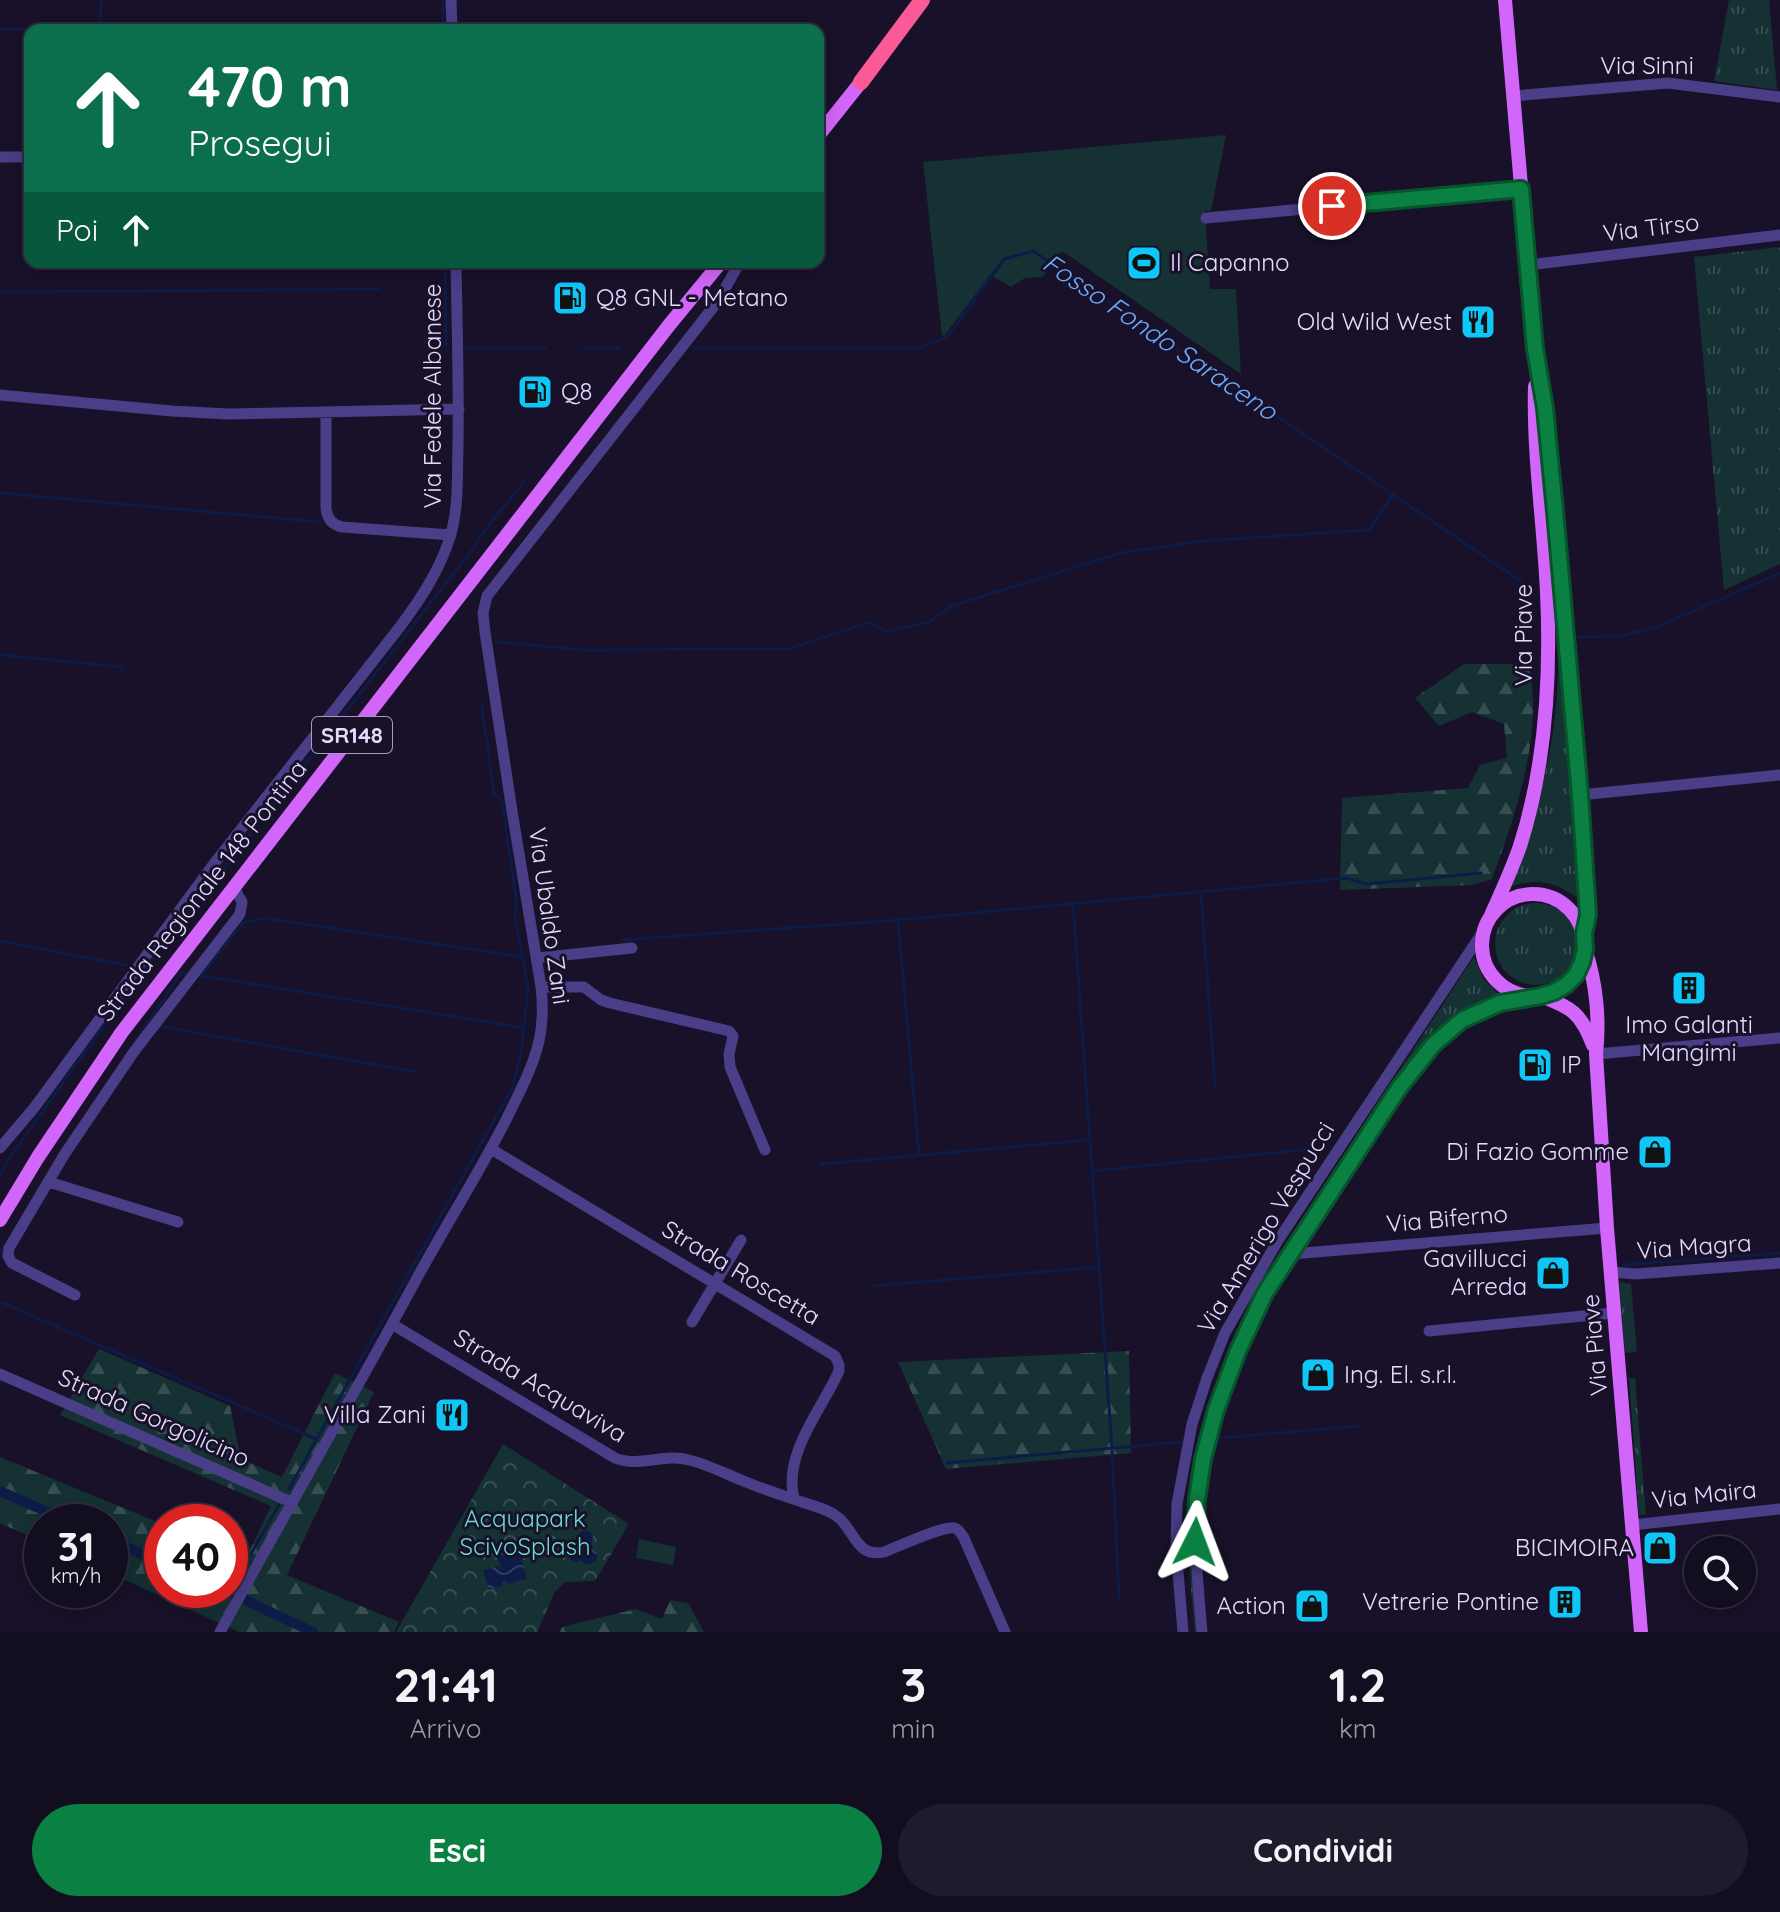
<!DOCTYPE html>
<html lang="it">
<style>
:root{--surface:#120d1f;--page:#1f1b2c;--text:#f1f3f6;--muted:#9c9ca4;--line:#312d3d;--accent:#0b8043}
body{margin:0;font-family:Quicksand,sans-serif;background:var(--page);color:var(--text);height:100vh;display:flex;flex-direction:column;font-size:30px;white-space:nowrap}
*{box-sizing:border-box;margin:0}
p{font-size:26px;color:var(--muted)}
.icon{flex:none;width:44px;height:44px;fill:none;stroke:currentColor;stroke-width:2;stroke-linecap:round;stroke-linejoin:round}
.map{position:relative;height:1632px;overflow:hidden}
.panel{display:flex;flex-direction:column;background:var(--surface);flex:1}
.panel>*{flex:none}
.banner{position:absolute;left:24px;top:24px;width:800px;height:244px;border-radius:16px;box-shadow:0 4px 20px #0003,0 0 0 2px var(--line);background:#0b6e4f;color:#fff;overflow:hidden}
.fabs{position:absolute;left:1684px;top:1536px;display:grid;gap:16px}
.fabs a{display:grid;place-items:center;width:72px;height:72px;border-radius:50%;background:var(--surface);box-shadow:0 4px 20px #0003,0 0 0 2px var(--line);font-size:40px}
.speed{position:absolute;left:24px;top:1504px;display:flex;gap:16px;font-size:40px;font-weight:700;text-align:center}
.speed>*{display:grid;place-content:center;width:104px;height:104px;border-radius:50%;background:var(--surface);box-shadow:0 4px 20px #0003,0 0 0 2px var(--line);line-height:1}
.speed small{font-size:20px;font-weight:400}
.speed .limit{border:12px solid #d22;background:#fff;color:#111}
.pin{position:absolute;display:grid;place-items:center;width:68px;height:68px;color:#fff;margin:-34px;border:4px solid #fff;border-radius:50%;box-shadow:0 2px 8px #0007}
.me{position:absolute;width:88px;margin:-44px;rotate:3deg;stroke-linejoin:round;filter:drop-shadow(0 0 6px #0008)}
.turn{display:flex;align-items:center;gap:28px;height:168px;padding:0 32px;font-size:36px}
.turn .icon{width:104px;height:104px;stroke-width:2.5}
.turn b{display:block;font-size:56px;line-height:68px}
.then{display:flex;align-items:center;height:76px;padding:0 32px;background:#0003;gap:16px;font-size:30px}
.eta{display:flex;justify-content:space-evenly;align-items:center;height:136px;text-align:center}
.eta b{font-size:48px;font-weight:700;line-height:56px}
.action{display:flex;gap:16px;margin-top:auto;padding:16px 32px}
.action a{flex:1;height:92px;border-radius:48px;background:var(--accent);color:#fff;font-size:32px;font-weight:700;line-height:92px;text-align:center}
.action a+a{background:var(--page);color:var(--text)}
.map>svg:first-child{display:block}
</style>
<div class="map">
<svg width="1780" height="1632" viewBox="0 0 1780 1632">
<defs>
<pattern id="grass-tufts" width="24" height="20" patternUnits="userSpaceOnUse" patternTransform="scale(2)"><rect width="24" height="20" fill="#153133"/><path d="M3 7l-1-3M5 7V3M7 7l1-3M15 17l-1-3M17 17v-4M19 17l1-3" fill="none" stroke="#374e52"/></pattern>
<pattern id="forest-firs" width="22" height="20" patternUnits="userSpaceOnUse" patternTransform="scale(2)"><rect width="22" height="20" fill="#153133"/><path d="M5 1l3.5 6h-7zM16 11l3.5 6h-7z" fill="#374e52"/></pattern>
<pattern id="park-crowns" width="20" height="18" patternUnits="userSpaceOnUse" patternTransform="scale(2)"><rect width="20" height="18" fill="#153133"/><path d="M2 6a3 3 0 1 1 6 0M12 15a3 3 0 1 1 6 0" fill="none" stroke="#374e52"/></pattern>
<pattern id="water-waves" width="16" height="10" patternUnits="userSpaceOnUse" patternTransform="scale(2)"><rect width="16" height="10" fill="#0d1c47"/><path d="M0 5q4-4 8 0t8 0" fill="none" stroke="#303c63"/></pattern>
</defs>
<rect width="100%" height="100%" fill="#181129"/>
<path fill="url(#grass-tufts)" d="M1729 0H1769L1777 90 1714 81Z
M1780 247V564L1724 590 1694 257Z
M1548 479 1583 902C1558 883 1543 877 1512 886 1533 828 1550 769 1556 707 1563 632 1551 555 1545 480Z
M1495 944a41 41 0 1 1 82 0a41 41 0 1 1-82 0Z
M1474 957 1484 980 1502 996 1476 1006 1454 1017 1427 1040 1341 1166 1268 1281 1250 1313 1198 1480V1632H1195C1192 1600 1188 1567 1189 1534 1191 1459 1210 1385 1243 1317 1256 1291 1271 1267 1286 1243Z
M1619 1282 1631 1284 1637 1352 1625 1353Z
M1629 1378H1635L1646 1514 1639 1515Z"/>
<path fill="url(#forest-firs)" d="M1464 664H1529C1530 676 1533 689 1533 702 1534 761 1512 824 1492 879L1472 885 1340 890 1342 798 1468 788 1480 765 1507 758 1504 724 1472 712 1439 726 1415 698Z
M99 1349 230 1406 241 1459 282 1477 335 1373 374 1392 287 1575 399 1622 394 1632H239L110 1573V1522H42V1542L0 1523V1457L162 1524V1590H230V1552L246 1558 271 1506 60 1415Z
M1129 1351 1131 1453 946 1469 898 1362Z
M670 1600 688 1603 704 1632H560L562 1627 636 1609 662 1619Z"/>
<path fill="url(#park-crowns)" d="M503 1444 629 1524 595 1581 565 1582 555 1592 537 1632H396Z"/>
<path fill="#153133" d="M1226 135 1211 211H1205L1210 289H1236L1241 374 1062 251 1043 277 1025 278 1011 287 990 275 945 335 942 336 923 162Z
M639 1539 676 1547 673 1565 636 1558Z"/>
<path fill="url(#water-waves)" d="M585 1530 590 1532 593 1536 591 1545 598 1555C597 1562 592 1564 585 1564L581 1560 576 1562 571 1560 567 1554 569 1549 572 1547 570 1541 577 1539 580 1533Z
M518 1545 527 1579 508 1584 506 1581 502 1582V1586L489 1590 483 1570 498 1566 501 1569 496 1551Z"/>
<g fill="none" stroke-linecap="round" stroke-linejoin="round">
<path stroke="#0d1c47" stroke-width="3" d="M443 0V28
M0 29 443 30
M100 29 101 0
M445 262 446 345
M0 292 380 289
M467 348H546
M583 348H620
M692 348H920L947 337 1004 259 1033 251 1525 584
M0 493 319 522
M1576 637 1621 636 1657 627 1780 573
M497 642 586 650 788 649 870 622 885 632 929 622 952 606 1120 553 1202 541 1369 530 1393 494
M0 655 123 667
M224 868 475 546 485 530 524 482
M1201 892 1215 1085
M1073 905 1112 1448 1119 1599
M898 920 919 1155
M180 924 215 879
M621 940 898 920 1346 878 1367 884 1481 873
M0 941 126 965 132 969
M197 975 525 1028
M201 976 243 923 264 918 523 957
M158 1026 416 1072
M134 1043 181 973 189 974
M821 1164 1089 1140
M1092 1171 1312 1149
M0 1175 11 1156 140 975 170 937
M0 1253 5 1245
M1623 1265 1780 1253
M873 1286 1099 1267
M0 1302 316 1439
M1219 1438 1361 1426
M947 1463 1181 1442
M289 1489 513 1086 521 1053 528 989 515 915 517 905 502 801 494 793 482 707
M229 1592 279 1505"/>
<path stroke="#0d1c47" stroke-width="10" d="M0 1491 70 1522
M110 1540 162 1563
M224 1590 313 1632"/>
<path stroke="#493e87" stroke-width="11" d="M451 0 452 30
M1513 96 1668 83 1780 97
M0 157H30
M1206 218 1521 189
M1528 265 1780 235
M0 395 172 411 228 414 459 409
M326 412V508C327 518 332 525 342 527L451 535
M1580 795 1780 775
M537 958 632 948
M541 987H584L601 1000 610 1003 729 1031 733 1036 729 1054 730 1067 765 1150
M1596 1054 1780 1038
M0 1148 34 1108 213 865 399 628C420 600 440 570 450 537 459 508 457 476 458 446 459 385 457 323 456 262
M491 1149 835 1356 839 1365V1371C821 1411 783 1453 794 1499
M49 1182 178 1222
M1291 1254 1607 1228
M1611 1272 1636 1274 1780 1263
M75 1295 12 1263 8 1256 9 1248 64 1155 133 1053 240 914 242 902 234 888
M692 1322 741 1240
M392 1324 615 1458C640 1468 664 1453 689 1460 706 1464 724 1473 741 1480 762 1489 784 1496 805 1503 817 1507 830 1510 839 1518 855 1532 857 1558 884 1552 897 1547 944 1525 955 1528 960 1530 961 1534 964 1538L1005 1632
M1429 1331 1614 1313
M0 1374 291 1502
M1632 1525 1780 1509
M220 1632C285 1513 353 1397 417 1278 447 1223 481 1170 509 1114 520 1091 533 1067 539 1041 543 1024 543 1005 541 987L512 811 485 632 483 613 487 596 718 301 740 262
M1183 1632 1176 1548 1177 1504 1192 1424 1207 1378 1225 1333 1277 1242 1484 930
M1202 1632C1197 1574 1190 1515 1203 1457 1216 1401 1237 1344 1265 1293 1274 1278 1285 1263 1295 1248 1316 1216 1337 1183 1358 1151 1385 1110 1410 1062 1448 1031 1473 1011 1500 1001 1531 997"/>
<path stroke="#d366fa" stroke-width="14" d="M1505 0 1535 349 1545 408 1555 511 1580 795 1588 915 1584 934
M818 136 861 82
M1482 945a51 51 0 1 1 102 0a51 51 0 1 1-102 0Z
M1492 913C1502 891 1512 869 1520 846 1546 765 1551 677 1547 593 1544 524 1533 455 1535 386
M1585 949C1596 981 1600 1019 1596 1054L1607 1228 1641 1632
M1541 996C1572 1008 1581 1013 1593 1045
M0 1220 38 1157 122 1032 670 324 721 262"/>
<path stroke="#fa5a95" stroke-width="16" d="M861 82 922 0"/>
</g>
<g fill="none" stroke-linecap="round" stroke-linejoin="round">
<defs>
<path id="route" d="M1195 1542 1197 1499 1203 1459 1216 1410 1238 1351 1265 1293 1399 1088 1433 1045 1462 1020 1500 1003 1541 996 1554 992 1566 985 1576 975 1582 962 1585 949 1584 934 1588 915 1580 795 1555 511 1545 408 1535 349 1521 189 1332 206"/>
</defs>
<use href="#route" stroke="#07532c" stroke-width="20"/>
<use href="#route" stroke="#0b8043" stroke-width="14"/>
</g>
<defs>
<symbol id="stadium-square" viewBox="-11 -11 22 22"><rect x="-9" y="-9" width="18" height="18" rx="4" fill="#0ec7f7" stroke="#181129"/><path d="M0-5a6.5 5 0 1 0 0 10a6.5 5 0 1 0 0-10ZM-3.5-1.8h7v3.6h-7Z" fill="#111"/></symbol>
<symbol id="fuel-square" viewBox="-11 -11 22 22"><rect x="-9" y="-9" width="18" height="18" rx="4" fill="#0ec7f7" stroke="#181129"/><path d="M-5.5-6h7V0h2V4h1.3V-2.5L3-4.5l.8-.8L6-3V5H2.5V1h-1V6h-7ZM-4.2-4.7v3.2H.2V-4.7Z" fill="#111"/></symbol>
<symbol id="restaurant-square" viewBox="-11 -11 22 22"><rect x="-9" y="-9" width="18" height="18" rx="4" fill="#0ec7f7" stroke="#181129"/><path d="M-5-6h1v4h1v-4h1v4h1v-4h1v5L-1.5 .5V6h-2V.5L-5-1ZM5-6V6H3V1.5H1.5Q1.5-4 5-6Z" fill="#111"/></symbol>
<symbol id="building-square" viewBox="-11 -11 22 22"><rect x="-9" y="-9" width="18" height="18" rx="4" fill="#0ec7f7" stroke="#181129"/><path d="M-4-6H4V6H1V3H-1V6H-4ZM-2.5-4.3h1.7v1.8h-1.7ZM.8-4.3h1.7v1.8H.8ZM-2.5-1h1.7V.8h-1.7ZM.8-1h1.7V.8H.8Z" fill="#111"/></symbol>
<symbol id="shop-square" viewBox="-11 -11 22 22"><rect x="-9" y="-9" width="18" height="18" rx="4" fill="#0ec7f7" stroke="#181129"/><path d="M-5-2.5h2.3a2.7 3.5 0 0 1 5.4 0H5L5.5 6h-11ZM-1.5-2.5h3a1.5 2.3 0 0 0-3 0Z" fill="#111"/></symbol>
</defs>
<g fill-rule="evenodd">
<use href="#stadium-square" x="1124" y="243" width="40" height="40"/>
<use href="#fuel-square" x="550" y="278" width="40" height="40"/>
<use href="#restaurant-square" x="1458" y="302" width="40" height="40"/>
<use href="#fuel-square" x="515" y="372" width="40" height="40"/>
<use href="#building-square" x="1669" y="968" width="40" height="40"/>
<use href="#fuel-square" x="1515" y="1045" width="40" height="40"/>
<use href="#shop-square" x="1635" y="1132" width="40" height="40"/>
<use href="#shop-square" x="1533" y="1253" width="40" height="40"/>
<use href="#shop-square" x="1298" y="1355" width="40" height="40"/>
<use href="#restaurant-square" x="432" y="1395" width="40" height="40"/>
<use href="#shop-square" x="1640" y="1528" width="40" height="40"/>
<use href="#building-square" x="1545" y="1582" width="40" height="40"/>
<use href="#shop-square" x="1292" y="1586" width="40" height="40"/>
</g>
<g text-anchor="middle" stroke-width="6" stroke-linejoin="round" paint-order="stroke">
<rect fill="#181129" stroke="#a69ebe" stroke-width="2" x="312" y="717" width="80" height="36" rx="6"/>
<g font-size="22" font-weight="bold" fill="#e3dbfe">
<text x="352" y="743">SR148</text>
</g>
<g font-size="24" fill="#e3dbfe" stroke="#181129">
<text x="1647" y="74">Via Sinni</text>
<text transform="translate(1651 228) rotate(-7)" y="8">Via Tirso</text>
<text transform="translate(433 396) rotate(-90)" y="8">Via Fedele Albanese</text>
<text transform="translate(1524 635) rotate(-90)" y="8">Via Piave</text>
<text transform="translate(202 891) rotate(-52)" y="8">Strada Regionale 148 Pontina</text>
<text transform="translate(549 916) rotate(82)" y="8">Via Ubaldo Zani</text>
<text transform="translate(1447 1219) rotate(-5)" y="8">Via Biferno</text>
<text transform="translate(1266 1228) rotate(-59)" y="8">Via Amerigo Vespucci</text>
<text transform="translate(1694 1247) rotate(-4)" y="8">Via Magra</text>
<text transform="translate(741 1273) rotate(31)" y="8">Strada Roscetta</text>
<text transform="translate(1595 1345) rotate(-95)" y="8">Via Piave</text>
<text transform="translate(540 1386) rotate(31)" y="8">Strada Acquaviva</text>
<text transform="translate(154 1418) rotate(24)" y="8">Strada Gorgolicino</text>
<text transform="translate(1704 1495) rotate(-6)" y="8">Via Maira</text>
</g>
<g font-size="24" fill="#e3dbfe" stroke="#181129" text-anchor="end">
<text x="1170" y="271" text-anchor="start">Il Capanno</text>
<text x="596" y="306" text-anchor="start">Q8 GNL - Metano</text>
<text x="1452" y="330">Old Wild West</text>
<text x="561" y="400" text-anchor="start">Q8</text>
<text x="1689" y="1033" text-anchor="middle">Imo Galanti<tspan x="1689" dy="28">Mangimi</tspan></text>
<text x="1561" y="1073" text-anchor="start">IP</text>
<text x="1629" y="1160">Di Fazio Gomme</text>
<text x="1527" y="1267">Gavillucci<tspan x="1527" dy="28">Arreda</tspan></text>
<text x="1344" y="1383" text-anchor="start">Ing. El. s.r.l.</text>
<text x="426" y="1423">Villa Zani</text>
<text x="1634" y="1556">BICIMOIRA</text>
<text x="1539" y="1610">Vetrerie Pontine</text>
<text x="1286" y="1614">Action</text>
</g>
<g font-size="24" fill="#68ddcc" stroke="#181129">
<text x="525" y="1527">Acquapark<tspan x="525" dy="28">ScivoSplash</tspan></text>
</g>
<g font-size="26" font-style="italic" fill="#6da9fa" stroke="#181129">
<text transform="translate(1160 337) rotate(34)" y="9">Fosso Fondo Saraceno</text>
</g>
</g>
</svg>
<div class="fabs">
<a><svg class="icon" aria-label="search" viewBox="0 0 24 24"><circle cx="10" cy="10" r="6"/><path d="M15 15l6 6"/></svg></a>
</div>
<div class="speed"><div>31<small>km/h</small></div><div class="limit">40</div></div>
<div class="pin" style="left:1332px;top:206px;background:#d93025"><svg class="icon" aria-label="arrive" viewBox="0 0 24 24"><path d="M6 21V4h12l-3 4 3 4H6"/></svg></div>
<svg class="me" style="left:1195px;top:1542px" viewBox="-20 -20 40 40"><path d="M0-17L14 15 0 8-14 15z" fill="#0b8043" stroke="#fff" stroke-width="4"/></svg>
<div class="banner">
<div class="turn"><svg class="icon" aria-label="ahead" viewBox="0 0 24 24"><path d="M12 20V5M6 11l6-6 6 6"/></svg><div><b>470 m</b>Prosegui</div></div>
<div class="then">Poi<svg class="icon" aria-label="ahead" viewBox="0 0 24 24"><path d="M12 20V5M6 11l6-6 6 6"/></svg></div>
</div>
</div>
<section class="panel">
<div class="eta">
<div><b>21:41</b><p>Arrivo</p></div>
<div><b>3</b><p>min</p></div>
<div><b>1.2</b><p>km</p></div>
</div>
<div class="action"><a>Esci</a><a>Condividi</a></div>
</section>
